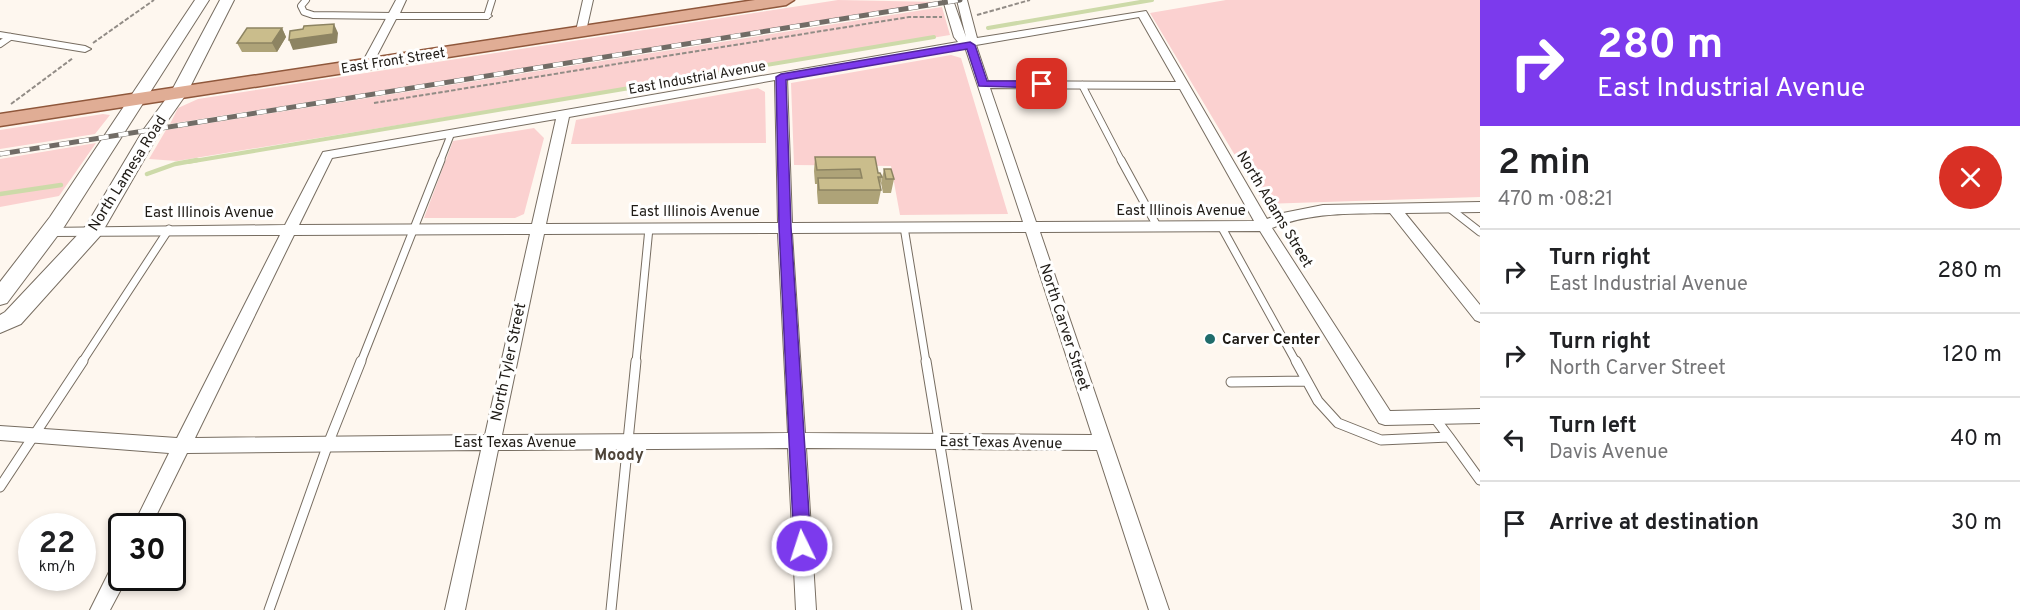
<!DOCTYPE html>
<meta charset="utf-8">
<style>
:root{--surface:#fff;--page:#f2f2f2;--text:#202124;--muted:#757577;--line:#e0e0e0}
body{margin:0;font-family:Overpass,sans-serif;background:var(--page);color:var(--text);height:100vh;display:flex;flex-direction:column;font-size:22px;white-space:nowrap}
*{box-sizing:border-box;margin:0}
p{font-size:20px;color:var(--muted)}
.icon{flex:none;width:33px;height:33px;fill:none;stroke:currentColor;stroke-width:2;stroke-linecap:round;stroke-linejoin:round}
.map{position:relative;flex:1;overflow:hidden}
.sheet{display:flex;flex-direction:column;background:var(--surface);width:540px}
.sheet>*{flex:none}
.banner{background:#7c3aed;color:#fff;overflow:hidden}
.speed{position:absolute;left:18px;top:513px;display:flex;gap:12px;font-size:30px;font-weight:700;text-align:center}
.speed>*{display:grid;place-content:center;width:78px;height:78px;border-radius:50%;background:var(--surface);box-shadow:0 3px 9px #0003;line-height:1}
.speed small{font-size:15px;font-weight:400}
.speed .limit{border:3px solid #111;border-radius:9px;background:#fff;color:#111}
.pin{position:absolute;display:grid;place-items:center;width:51px;height:51px;color:#fff;margin:-26px;border-radius:12px;box-shadow:0 3px 9px #0006}
.me{position:absolute;width:66px;margin:-33px;rotate:356deg;stroke-linejoin:round;filter:drop-shadow(0 0 4px #0008)}
.turn{display:flex;align-items:center;gap:21px;height:126px;padding:0 18px;font-size:27px}
.turn .icon{width:78px;height:78px;stroke-width:2.5}
.turn b{display:block;font-size:42px;line-height:51px}
.round{display:grid;place-items:center;flex:none;width:63px;height:63px;border-radius:32px;background:var(--page)}
.head{display:flex;align-items:center;justify-content:space-between;height:102px;padding:0 18px}
h1{font-size:36px;font-weight:600;line-height:45px}
ul{padding:0;list-style:none}
li{display:flex;align-items:center;gap:18px;height:84px;padding:0 18px;border-top:2px solid var(--line)}
li div{flex:1}
li b{display:block;font-size:22px}
li em{font-style:normal}
main{display:flex;flex:1;min-height:0}
.map>svg:first-child{display:block}
</style>
<main>
<div class="map">
<svg width="1480" height="610" viewBox="0 0 1480 610">
<rect width="100%" height="100%" fill="#fef7ef"/>
<path fill="#fbd1d0" d="M838 0 940 2 170 124 178 108 198 99Z
M1226 0H1480V197L1264 204 1150 13Z
M942 7 950 35 177 161 149 159 166 130Z
M951 55 961 58 1008 214 900 215 891 166 794 165 791 83Z
M758 88 765 92 766 143 571 144 576 120Z
M103 114 110 115 95 134 0 149V130Z
M534 128 544 138 524 214 515 218H424L453 141Z
M96 143 59 196 0 207V159Z"/>
<g fill="none" stroke-linecap="round" stroke-linejoin="round">
<path stroke="#cddaa9" stroke-width="4" d="M988 28 1152 0
M188 162 934 37"/>
<path stroke="#cddaa9" stroke-width="4.5" d="M147 174 175 164 197 160
M0 194 61 185"/>
<defs>
<path id="lane-far2" d="M306 0 301 6 304 12 313 15 393 16
M487 16 492 0
M0 44 10 37
M1082 85 1122 162
M440 162 451 134"/>
<path id="lane-far1" d="M1121 160 1157 226
M1448 207 1480 232
M1221 226 1296 362
M904 227 926 362
M82 362 169 229
M361 362 441 160
M636 362 649 228"/>
<path id="lane" d="M926 361 967 610
M1296 361 1318 401 1338 423 1381 440 1449 437 1480 480
M1231 382 1306 381
M1434 417 1449 437
M0 487 83 361
M269 610 328 444 361 361
M611 610 636 361"/>
<path id="street" d="M396 0H406L400 13H487L492 16 487 19H396L372 65H364L362 63Z
M583 0H593L586 31 581 34 576 31Z
M943 0H953L966 37 957 0H967L977 38 1146 11 1267 219 1283 213 1323 205 1480 202V212L1405 213 1480 305V322L1475 320 1390 213C1350 214 1310 212 1272 228L1390 411 1480 409V423L1385 425 1379 423 1260 231 1040 232 1169 610H1149L1097 450 806 448 816 610H796L788 448 498 450 465 610H445L481 450 187 453 151 526H133L169 453 0 440V426L177 438 280 235 51 236 46 234 44 231 46 228 285 225 323 152 958 42 954 37ZM1139 17 1176 82 988 81 976 45ZM965 47 1023 222 792 223 787 78ZM775 80 778 223 546 224 569 117ZM990 88 1180 89 1254 221 1036 222ZM556 119 532 224 299 225 332 158ZM1026 232 1092 435 805 433 792 233ZM778 233 788 433 502 435 544 234ZM530 234 485 435 195 438 294 235Z
M0 32 85 46 91 49 85 52 0 38Z
M122 558V578H127L110 610H90L115 560Z"/>
<path id="secondary" d="M195 0H209L64 227 7 303 0 305V282L50 217Z
M220 0H234L187 93 161 130 100 236 21 324 0 333V315L5 312 86 226 144 129 171 92Z"/>
<path id="primary" d="M755 0H794L786 5 0 126V114Z"/>
</defs>
<use href="#lane-far2" stroke="#776d61" stroke-width="8"/>
<use href="#lane-far1" stroke="#776d61" stroke-width="9"/>
<use href="#lane" stroke="#776d61" stroke-width="11"/>
<use href="#street" stroke="#776d61" stroke-width="2"/>
<use href="#secondary" stroke="#776d61" stroke-width="2"/>
<use href="#primary" stroke="#8f573b" stroke-width="3"/>
<path stroke="#928c86" stroke-width="2" stroke-dasharray="4.5 2" stroke-linecap="butt" d="M977 15 1030 0
M93 43 154 0
M374 103 909 17H942
M11 104 73 58"/>
<use href="#lane-far2" stroke="#fff" stroke-width="6"/>
<use href="#lane-far1" stroke="#fff" stroke-width="7"/>
<use href="#lane" stroke="#fff" stroke-width="9"/>
<use href="#street" fill="#fff" fill-rule="evenodd"/>
<use href="#secondary" fill="#fff" fill-rule="evenodd"/>
<use href="#primary" fill="#e0ad95" fill-rule="evenodd"/>
<defs>
<path id="rail" d="M0 154 960 0"/>
</defs>
<use href="#rail" stroke="#716c66" stroke-width="5"/>
<use href="#rail" stroke="#fff" stroke-width="4" stroke-dasharray="10" stroke-linecap="butt"/>
</g>
<path fill="#aea378" d="M282 28 286 37 277 52H242L237 43Z
M815 157 878 173 882 177 880 186 881 190 878 204H818L817 192V184H815L814 171Z
M884 169 894 179 891 193H883L881 183Z"/>
<path fill="#8d8462" d="M334 24 338 33 337 43 293 50 289 40Z
M282 28 286 37 277 52 272 43Z"/>
<path fill="#cabd8c" stroke="#8d8462" stroke-width="1.5" d="M334 24 333 34 289 40 290 31 303 29 304 26Z
M247 28H282L272 43H237Z
M815 157H875L878 173H880L882 177H878L881 190H819L818 178H862L860 169 817 170Z
M884 169H891L894 179H886Z"/>
<path fill="#7c3aed" stroke="#51269a" stroke-width="1.5" d="M970 42 975 45 987 81H1042L1047 84 1042 88 979 86 967 49 786 80 791 227 811 546 808 552 802 554 796 552 794 546 779 227 776 77 781 74Z"/>
<circle fill="#206c6b" stroke="#fff" stroke-width="2" cx="1210" cy="339" r="6"/>
<g text-anchor="middle" stroke-width="6" stroke-linejoin="round" paint-order="stroke">
<g font-size="14" fill="#1f1b16" stroke="#fff">
<text transform="translate(393 60) rotate(-9)" y="5">East Front Street</text>
<text transform="translate(697 77) rotate(-10)" y="5">East Industrial Avenue</text>
</g>
<g font-size="15" fill="#1f1b16" stroke="#fff">
<text transform="translate(127 173) rotate(-58)" y="5">North Lamesa Road</text>
<text transform="translate(1275 209) rotate(59)" y="5">North Adams Street</text>
<text x="1181" y="215">East Illinois Avenue</text>
<text x="695" y="216">East Illinois Avenue</text>
<text x="209" y="217">East Illinois Avenue</text>
<text transform="translate(1065 327) rotate(72)" y="5">North Carver Street</text>
<text transform="translate(508 362) rotate(-78)" y="5">North Tyler Street</text>
<text x="515" y="447">East Texas Avenue</text>
<text transform="translate(1001 442) rotate(1)" y="5">East Texas Avenue</text>
</g>
<g font-size="15" font-weight="bold" fill="#1f1b16" stroke="#fff" text-anchor="start">
<text x="1222" y="344">Carver Center</text>
</g>
<g font-size="16" font-weight="bold" fill="#4e4439" stroke="#fff">
<text x="619" y="460">Moody</text>
</g>
</g>
</svg>
<div class="speed"><div>22<small>km/h</small></div><div class="limit">30</div></div>
<div class="pin" style="left:1042px;top:84px;background:#d93025"><svg class="icon" aria-label="arrive" viewBox="0 0 24 24"><path d="M6 21V4h12l-3 4 3 4H6"/></svg></div>
<svg class="me" style="left:802px;top:546px" viewBox="-20 -20 40 40"><circle r="17" fill="#7c3aed" stroke="#fff" stroke-width="3"/><path d="M0-11L8 9 0 5-8 9z" fill="#fff"/></svg>
</div>
<section class="sheet">
<div class="banner">
<div class="turn"><svg class="icon" aria-label="right" viewBox="0 0 24 24"><path d="M7 20v-9h11M14 6l5 5-5 5"/></svg><div><b>280 m</b>East Industrial Avenue</div></div>
</div>
<div class="head"><div><h1>2 min</h1><p>470 m · 08:21</p></div><a class="round" style="background:#d93025;color:#fff"><svg class="icon" aria-label="close" viewBox="0 0 24 24"><path d="M6 6l12 12M18 6L6 18"/></svg></a></div>
<ul>
<li><svg class="icon" aria-label="right" viewBox="0 0 24 24"><path d="M7 20v-9h11M14 6l5 5-5 5"/></svg><div><b>Turn right</b><p>East Industrial Avenue</p></div><em>280 m</em></li>
<li><svg class="icon" aria-label="right" viewBox="0 0 24 24"><path d="M7 20v-9h11M14 6l5 5-5 5"/></svg><div><b>Turn right</b><p>North Carver Street</p></div><em>120 m</em></li>
<li><svg class="icon" aria-label="left" viewBox="0 0 24 24"><path d="M17 20v-9H6M10 6l-5 5 5 5"/></svg><div><b>Turn left</b><p>Davis Avenue</p></div><em>40 m</em></li>
<li><svg class="icon" aria-label="arrive" viewBox="0 0 24 24"><path d="M6 21V4h12l-3 4 3 4H6"/></svg><div><b>Arrive at destination</b></div><em>30 m</em></li>
</ul>
</section>
</main>
